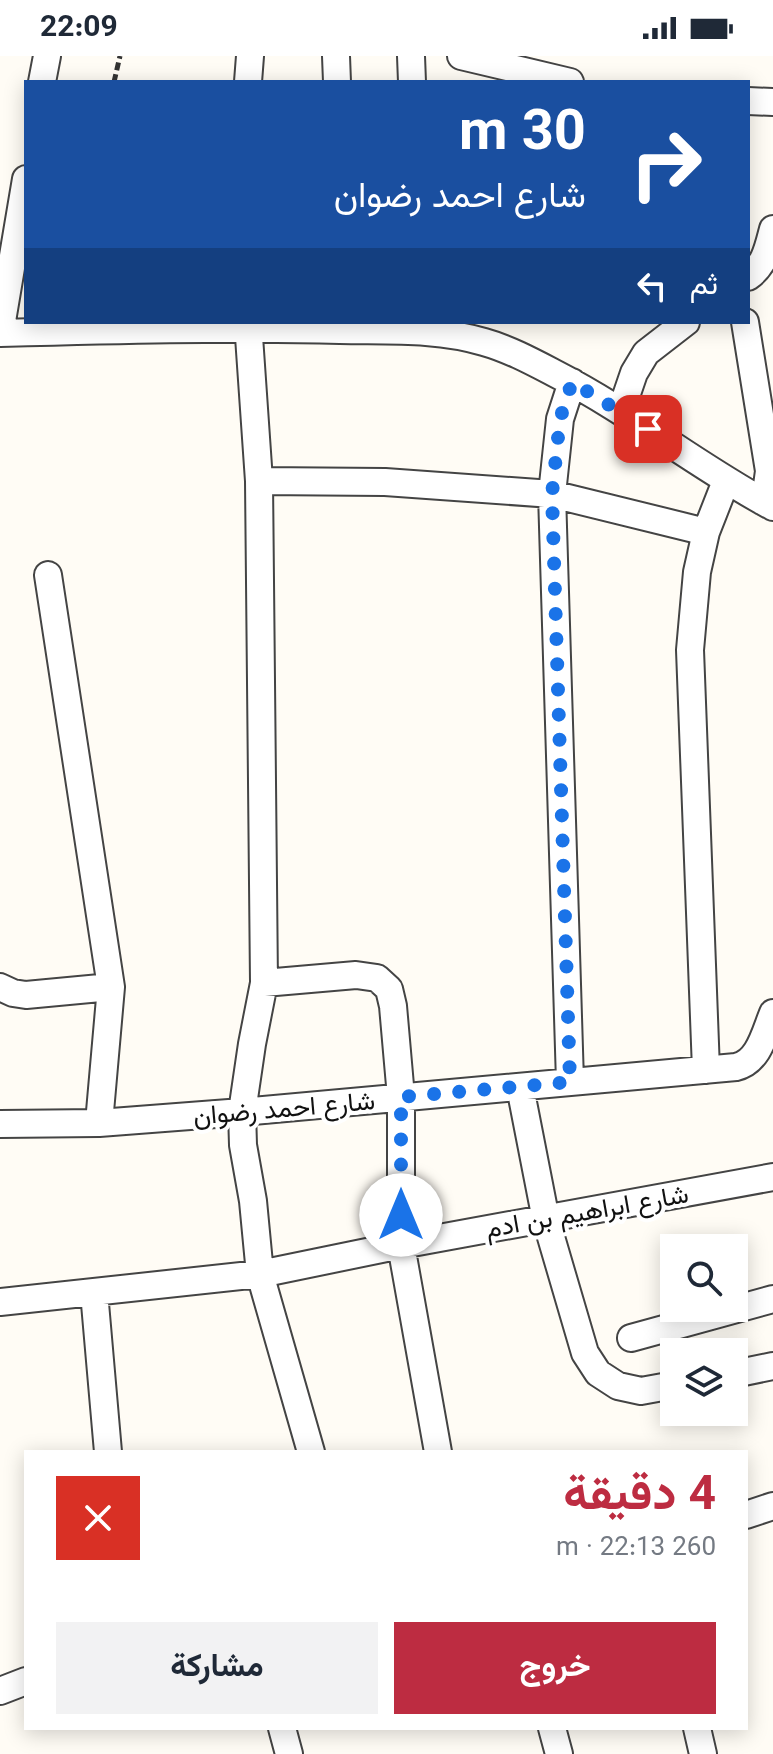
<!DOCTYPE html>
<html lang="ar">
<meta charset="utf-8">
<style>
:root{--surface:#fff;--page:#f2f2f3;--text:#1f2937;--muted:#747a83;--accent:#bd2c41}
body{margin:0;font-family:Georgia,Vazirmatn,serif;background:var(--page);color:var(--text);direction:rtl;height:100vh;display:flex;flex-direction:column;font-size:30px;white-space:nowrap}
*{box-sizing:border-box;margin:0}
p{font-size:26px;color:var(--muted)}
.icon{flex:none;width:44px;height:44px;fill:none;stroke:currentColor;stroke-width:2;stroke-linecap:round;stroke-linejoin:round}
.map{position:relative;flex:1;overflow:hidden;direction:ltr}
.side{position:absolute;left:24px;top:1394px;width:724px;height:280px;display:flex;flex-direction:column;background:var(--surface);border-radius:0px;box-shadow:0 4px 20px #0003;direction:rtl}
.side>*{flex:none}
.top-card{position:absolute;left:24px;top:24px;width:726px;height:244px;border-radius:0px;box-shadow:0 4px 20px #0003;direction:rtl;background:#1a4fa0;color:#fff;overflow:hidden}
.tools{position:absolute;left:660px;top:1178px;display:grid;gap:16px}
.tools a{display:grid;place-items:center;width:88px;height:88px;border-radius:0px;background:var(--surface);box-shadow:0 4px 20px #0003;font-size:40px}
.pin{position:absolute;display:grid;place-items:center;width:68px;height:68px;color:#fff;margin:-34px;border-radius:16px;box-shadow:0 4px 12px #0006}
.me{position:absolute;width:88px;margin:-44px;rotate:0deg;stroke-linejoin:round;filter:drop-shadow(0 0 6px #0008)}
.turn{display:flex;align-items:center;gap:28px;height:168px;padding:0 32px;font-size:36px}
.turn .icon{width:104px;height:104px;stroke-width:2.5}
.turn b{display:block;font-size:56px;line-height:68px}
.then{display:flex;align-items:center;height:76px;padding:0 32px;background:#0003;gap:16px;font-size:30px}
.round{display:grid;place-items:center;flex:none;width:84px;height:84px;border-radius:0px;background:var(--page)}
.summary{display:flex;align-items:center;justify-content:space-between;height:136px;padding:0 32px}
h1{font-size:48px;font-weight:700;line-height:60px;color:var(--accent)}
.primary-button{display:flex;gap:16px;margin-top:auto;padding:16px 32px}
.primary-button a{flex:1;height:92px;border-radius:0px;background:var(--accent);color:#fff;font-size:32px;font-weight:700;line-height:92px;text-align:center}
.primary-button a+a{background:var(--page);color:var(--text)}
.status{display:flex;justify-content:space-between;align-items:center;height:56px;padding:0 40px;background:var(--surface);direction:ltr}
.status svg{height:22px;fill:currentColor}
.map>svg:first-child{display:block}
</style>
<div class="status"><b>22:09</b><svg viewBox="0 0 49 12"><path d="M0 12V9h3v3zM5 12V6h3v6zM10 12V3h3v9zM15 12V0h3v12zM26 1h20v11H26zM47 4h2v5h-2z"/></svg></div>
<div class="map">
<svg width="773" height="1698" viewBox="0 0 773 1698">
<rect width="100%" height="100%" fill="#fffcf5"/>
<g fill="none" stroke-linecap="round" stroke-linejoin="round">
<defs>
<path id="street" d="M336 0 337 26
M411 0 412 26
M461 0 570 26
M42 26 47 0
M248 26 250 0
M748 45 773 46
M748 221C765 209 768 192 773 173
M248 266 259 425 264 927 252 988 242 1056 243 1089 253 1145 260 1218 401 1189 773 1121
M745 266 769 415 766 437 762 445
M0 277C113 274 226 271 340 274 388 275 437 272 484 286 509 293 533 306 556 318 632 357 698 411 773 451
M0 277 26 123
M621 355 634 317 646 297 686 266
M259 425 385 426 552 438 706 476
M48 519 111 931 99 1067
M264 927 356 919 377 922 389 933 393 950 401 1041V1189L438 1396
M0 931 13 937 26 939 111 931
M706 1014 690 594 697 516 706 476 726 425
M570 1026 552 438 560 363 572 326
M520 1031 546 1164 585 1297 598 1317 618 1330 641 1335 674 1329
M0 1068 99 1067 242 1056 736 1011C759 1006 765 976 773 957
M94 1236 108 1396
M0 1246 260 1218 311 1396
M631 1282 773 1243
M734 1318 773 1310
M746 1459 773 1450
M0 1635 26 1625
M282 1672 289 1698
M552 1672 559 1698
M697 1672 703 1698"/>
</defs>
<use href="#street" stroke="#444" stroke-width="30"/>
<path stroke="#333" stroke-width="5" stroke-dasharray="8 4" stroke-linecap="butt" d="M114 26 120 0"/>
<use href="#street" stroke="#fff" stroke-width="26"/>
</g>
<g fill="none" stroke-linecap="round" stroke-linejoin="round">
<path stroke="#1a73e8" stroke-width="14" stroke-dasharray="0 25.2" d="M401 1159V1041L570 1026 552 438 560 363 572 326 648 373"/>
</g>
<g text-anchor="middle" stroke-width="8" stroke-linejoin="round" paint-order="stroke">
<g font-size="26" fill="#111" stroke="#fff">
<text transform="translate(284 1052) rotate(-5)" y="9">شارع احمد رضوان</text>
<text transform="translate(587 1155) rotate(-10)" y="9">شارع ابراهيم بن ادم</text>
</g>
</g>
</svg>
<div class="tools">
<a><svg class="icon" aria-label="search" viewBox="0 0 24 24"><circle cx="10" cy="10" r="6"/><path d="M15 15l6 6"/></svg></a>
<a><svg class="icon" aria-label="layers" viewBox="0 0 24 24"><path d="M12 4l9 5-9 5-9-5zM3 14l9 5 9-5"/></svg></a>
</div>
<div class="pin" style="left:648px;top:373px;background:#d93025"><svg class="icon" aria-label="arrive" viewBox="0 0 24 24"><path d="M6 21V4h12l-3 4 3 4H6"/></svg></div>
<svg class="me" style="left:401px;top:1159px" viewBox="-20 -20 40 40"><circle r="19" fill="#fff"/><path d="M0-13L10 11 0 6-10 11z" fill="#1a73e8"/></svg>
<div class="top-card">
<div class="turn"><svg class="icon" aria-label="right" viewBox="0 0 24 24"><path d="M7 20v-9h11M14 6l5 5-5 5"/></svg><div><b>30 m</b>شارع احمد رضوان</div></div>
<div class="then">ثم<svg class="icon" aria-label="left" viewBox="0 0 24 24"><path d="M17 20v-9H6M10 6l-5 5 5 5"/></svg></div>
</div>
<section class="side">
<div class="summary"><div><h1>4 دقيقة</h1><p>260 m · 22:13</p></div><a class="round" style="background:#d93025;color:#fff"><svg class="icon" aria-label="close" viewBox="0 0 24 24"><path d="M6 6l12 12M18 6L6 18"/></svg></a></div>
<div class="primary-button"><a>خروج</a><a>مشاركة</a></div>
</section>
</div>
